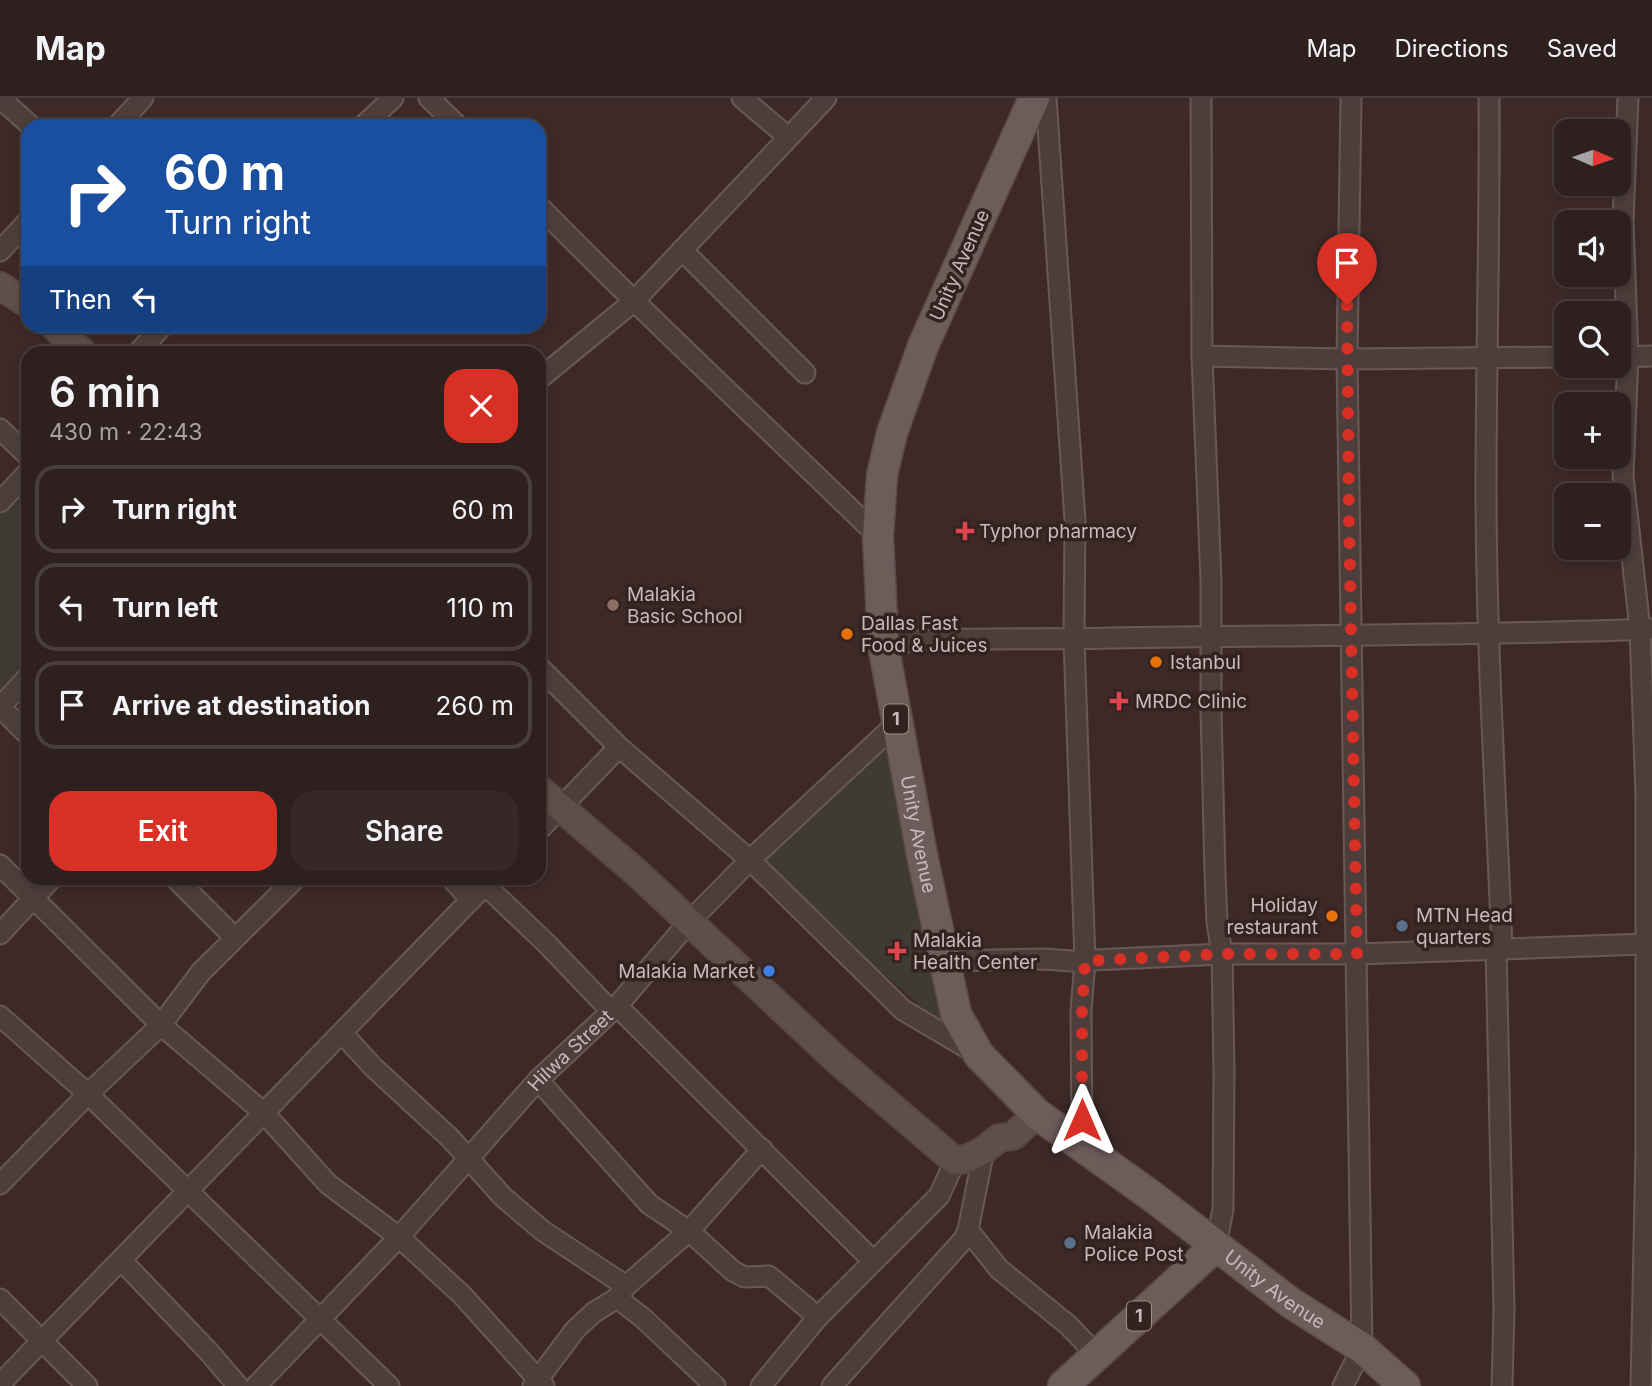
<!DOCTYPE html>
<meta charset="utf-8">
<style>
:root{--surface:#2e201e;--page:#362827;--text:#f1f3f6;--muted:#a7a3a4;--line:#493e3c;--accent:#d93025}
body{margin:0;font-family:Inter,sans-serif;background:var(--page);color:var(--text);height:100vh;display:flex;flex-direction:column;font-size:26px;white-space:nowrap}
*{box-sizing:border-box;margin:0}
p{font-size:23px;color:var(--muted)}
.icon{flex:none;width:38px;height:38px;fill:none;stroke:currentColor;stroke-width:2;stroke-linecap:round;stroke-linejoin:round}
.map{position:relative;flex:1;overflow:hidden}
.details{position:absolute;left:21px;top:248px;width:525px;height:539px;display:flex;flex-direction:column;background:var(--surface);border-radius:21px;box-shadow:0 4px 10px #0003,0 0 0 2px var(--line)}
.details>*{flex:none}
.guide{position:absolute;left:21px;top:21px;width:525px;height:214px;border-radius:21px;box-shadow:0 4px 10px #0003,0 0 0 2px var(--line);background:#1a4fa0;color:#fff;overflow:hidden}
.needle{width:46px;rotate:92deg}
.tools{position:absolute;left:1554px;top:21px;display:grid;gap:14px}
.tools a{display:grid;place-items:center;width:77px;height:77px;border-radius:14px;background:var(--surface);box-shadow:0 4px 10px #0003,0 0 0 2px var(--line);font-size:35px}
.pin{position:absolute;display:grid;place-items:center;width:60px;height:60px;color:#fff;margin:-72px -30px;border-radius:50% 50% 50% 0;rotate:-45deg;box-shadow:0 0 7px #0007}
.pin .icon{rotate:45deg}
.me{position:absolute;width:77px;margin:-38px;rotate:0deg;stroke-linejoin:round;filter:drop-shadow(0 0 5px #0008)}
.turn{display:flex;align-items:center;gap:24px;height:147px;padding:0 28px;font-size:32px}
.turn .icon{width:91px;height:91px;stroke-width:2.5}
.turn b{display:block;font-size:49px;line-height:60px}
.then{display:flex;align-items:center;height:66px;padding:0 28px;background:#0003;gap:14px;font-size:26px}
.round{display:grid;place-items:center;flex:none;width:74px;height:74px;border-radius:21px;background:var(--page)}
.summary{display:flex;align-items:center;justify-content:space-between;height:119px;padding:0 28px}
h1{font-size:42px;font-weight:600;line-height:52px}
.cta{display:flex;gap:14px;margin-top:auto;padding:14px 28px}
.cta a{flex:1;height:80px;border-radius:21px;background:var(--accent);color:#fff;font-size:28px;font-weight:600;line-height:80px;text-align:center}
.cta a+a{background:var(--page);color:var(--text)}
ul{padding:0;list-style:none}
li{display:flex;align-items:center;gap:21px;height:88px;margin:0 14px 10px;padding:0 14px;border:4px solid var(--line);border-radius:21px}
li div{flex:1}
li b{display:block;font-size:26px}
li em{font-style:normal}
header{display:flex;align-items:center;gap:42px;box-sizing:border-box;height:98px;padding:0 35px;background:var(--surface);border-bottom:2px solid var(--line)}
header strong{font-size:33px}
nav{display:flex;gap:38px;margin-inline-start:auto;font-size:24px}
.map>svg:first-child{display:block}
</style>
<header>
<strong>Map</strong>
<nav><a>Map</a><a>Directions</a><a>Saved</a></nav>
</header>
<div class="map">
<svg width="1652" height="1288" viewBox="0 0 1652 1288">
<rect width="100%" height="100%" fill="#3d2a28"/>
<path fill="#3f3b33" d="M28 389V570L0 602V417Z
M891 635 955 938 757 767Z"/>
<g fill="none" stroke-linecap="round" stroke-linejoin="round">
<defs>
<g id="street">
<path d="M0 0 31 28"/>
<path d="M429 0 458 28"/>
<path d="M742 0 788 39"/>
<path d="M1046 0 1075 422 1074 541 1085 863 1081 913 1082 1048"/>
<path d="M1201 0 1202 258 1211 482V612L1215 776 1217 824 1222 856 1224 973 1223 1111 1216 1148"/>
<path d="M1489 0C1490 130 1486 261 1486 391 1486 544 1496 697 1502 850"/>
<path d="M1628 0 1623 123 1628 259 1623 378 1640 531 1646 697V1052L1641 1288"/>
<path d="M117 28 143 0"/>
<path d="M363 28 393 0"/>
<path d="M539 108C649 221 765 327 878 438"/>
<path d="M682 152 805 275"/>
<path d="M0 153 28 123"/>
<path d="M137 256 162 228"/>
<path d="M1202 258 1347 261 1566 259"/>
<path d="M1619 259 1652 258"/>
<path d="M539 281 633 204 826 0"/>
<path d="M0 331 28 358"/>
<path d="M0 404 28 374"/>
<path d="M883 546C958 538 1034 542 1110 540 1291 537 1471 538 1651 531"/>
<path d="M539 569 619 649 750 762 903 912 974 954"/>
<path d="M0 609 28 579"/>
<path d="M0 609 28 637"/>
<path d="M539 732 619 649"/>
<path d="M0 767 161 927 264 1015 328 1086 399 1139 462 1197 544 1288"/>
<path d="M175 780 235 840"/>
<path d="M451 780 471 802"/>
<path d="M485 787 546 845 611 913"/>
<path d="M0 836 52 780"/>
<path d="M1496 850 1504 1213 1502 1288"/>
<path d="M945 863 1044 861 1072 863 1222 856H1357L1646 846"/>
<path d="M617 908 873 1163"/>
<path d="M0 918 88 996 389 1288"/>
<path d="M342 935 373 969 450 1040 503 1099 543 1133 626 1188"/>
<path d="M538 982 649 1106 689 1133 733 1173 744 1179 769 1178 818 1219"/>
<path d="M0 1086 88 996 161 927 201 874 296 780"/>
<path d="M968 1132 999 1171 1068 1227 1096 1256"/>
<path d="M121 1162 209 1254 238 1288"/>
<path d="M617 1200 643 1220 715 1288"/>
<path d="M0 1201 87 1288"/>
<path d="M0 1286 492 780"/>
<path id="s1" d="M256 1288 399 1139 538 982 617 908 689 824 750 762 896 626"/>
<path d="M533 1288 575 1232 593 1215 617 1200 626 1188 689 1133 762 1051"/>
<path d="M761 1288 818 1219 939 1098 955 1063"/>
<path d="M832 1288 964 1141 968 1132 984 1052"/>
<path d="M1343 1288 1362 1250 1347 261 1351 0"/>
</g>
<path id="secondary" d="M0 188 28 206
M54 228 84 256
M539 691 637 775 839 964 955 1063 969 1060 984 1052 999 1040 1013 1038 1037 1016"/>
<g id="primary">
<path id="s2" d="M1034 0 923 248 892 335 882 377 878 438 883 546 922 757 956 916 979 957 1037 1016 1153 1099 1291 1205 1362 1250 1405 1288"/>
<path d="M1063 1288 1216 1148"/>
</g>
</defs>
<use href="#street" stroke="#685956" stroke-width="23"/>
<use href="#secondary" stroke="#574745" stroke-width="30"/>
<use href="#primary" stroke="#574745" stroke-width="33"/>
<use href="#street" stroke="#4d3e3b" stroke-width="19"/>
<use href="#secondary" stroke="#604e4a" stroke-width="26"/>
<use href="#primary" stroke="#6d5c5a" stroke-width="30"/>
</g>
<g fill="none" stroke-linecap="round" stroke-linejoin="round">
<path stroke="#d93025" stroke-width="12" stroke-dasharray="0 21.6" d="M1082 1022V913L1085 863 1222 856H1357L1349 422 1347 207"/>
</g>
<g fill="#e0444e" stroke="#332320" stroke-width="2.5">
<path d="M961.5 422.5h7v7h7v7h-7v7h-7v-7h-7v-7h7z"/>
<path d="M1115.5 592.5h7v7h7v7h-7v7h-7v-7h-7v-7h7z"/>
<path d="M893.5 842.5h7v7h7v7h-7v7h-7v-7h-7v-7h7z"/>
</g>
<circle fill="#8d6e63" stroke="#332320" stroke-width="2.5" cx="613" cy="507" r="7"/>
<g fill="#e8710a" stroke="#332320" stroke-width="2.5">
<circle cx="847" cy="536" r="7"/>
<circle cx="1156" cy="564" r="7"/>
<circle cx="1332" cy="818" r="7"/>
</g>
<g fill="#5c6f8a" stroke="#332320" stroke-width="2.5">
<circle cx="1402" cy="828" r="7"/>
<circle cx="1070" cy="1145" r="7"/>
</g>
<circle fill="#3f7fe0" stroke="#332320" stroke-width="2.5" cx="769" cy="873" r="7"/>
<g text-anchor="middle" stroke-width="7" stroke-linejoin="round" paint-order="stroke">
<g fill="#332320" stroke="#9b8d8a" stroke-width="2">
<rect x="884" y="606.5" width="24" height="29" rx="5"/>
<rect x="1127" y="1203.5" width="24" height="29" rx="5"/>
</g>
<g font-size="18" font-weight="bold" fill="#c8bab8">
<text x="896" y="627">1</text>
<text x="1139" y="1224">1</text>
</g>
<g font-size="19" fill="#c8bab8" stroke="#332320">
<text transform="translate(959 167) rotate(-66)" y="7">Unity Avenue</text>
<text dy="7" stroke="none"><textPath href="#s2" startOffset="770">Unity Avenue</textPath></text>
<text dy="7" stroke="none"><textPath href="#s1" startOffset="460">Hilwa Street</textPath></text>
<text dy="7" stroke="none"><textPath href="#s2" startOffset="1379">Unity Avenue</textPath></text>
</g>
<g font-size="19" fill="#c8bab8" stroke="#332320" text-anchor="start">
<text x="979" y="440">Typhor pharmacy</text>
<text x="627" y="503">Malakia<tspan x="627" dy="22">Basic School</tspan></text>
<text x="861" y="532">Dallas Fast<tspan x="861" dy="22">Food &amp; Juices</tspan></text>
<text x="1170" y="571">Istanbul</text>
<text x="1135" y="610">MRDC Clinic</text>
<text x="1318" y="814" text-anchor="end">Holiday<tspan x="1318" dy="22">restaurant</tspan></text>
<text x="1416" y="824">MTN Head<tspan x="1416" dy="22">quarters</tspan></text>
<text x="913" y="849">Malakia<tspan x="913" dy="22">Health Center</tspan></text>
<text x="755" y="880" text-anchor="end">Malakia Market</text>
<text x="1084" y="1141">Malakia<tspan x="1084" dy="22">Police Post</tspan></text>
</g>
</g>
</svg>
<div class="tools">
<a><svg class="needle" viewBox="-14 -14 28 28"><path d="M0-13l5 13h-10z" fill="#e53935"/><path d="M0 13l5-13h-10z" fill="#a7a3a4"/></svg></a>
<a><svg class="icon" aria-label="sound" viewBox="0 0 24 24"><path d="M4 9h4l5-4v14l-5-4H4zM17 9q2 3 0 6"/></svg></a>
<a><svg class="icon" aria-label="search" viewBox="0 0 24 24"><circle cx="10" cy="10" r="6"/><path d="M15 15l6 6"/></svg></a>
<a>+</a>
<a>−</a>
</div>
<div class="pin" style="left:1347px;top:207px;background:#d93025"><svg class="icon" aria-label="arrive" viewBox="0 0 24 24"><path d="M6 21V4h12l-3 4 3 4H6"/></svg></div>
<svg class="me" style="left:1082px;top:1022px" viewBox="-20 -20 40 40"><path d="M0-17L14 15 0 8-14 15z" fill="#d93025" stroke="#fff" stroke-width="4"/></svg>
<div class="guide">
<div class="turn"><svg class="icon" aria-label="right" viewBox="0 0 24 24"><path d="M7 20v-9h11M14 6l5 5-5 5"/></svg><div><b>60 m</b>Turn right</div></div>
<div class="then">Then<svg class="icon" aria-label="left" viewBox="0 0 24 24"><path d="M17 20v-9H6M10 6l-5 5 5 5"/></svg></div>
</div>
<section class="details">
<div class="summary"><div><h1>6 min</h1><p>430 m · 22:43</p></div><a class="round" style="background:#d93025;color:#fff"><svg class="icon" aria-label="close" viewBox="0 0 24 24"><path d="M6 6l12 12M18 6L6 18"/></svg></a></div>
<ul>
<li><svg class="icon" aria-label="right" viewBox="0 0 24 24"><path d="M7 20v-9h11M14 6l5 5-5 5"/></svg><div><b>Turn right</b></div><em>60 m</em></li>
<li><svg class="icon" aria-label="left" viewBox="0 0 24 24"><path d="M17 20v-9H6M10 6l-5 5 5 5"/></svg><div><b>Turn left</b></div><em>110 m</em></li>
<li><svg class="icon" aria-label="arrive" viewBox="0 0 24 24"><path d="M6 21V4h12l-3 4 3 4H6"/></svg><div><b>Arrive at destination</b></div><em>260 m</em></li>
</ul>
<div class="cta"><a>Exit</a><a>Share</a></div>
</section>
</div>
